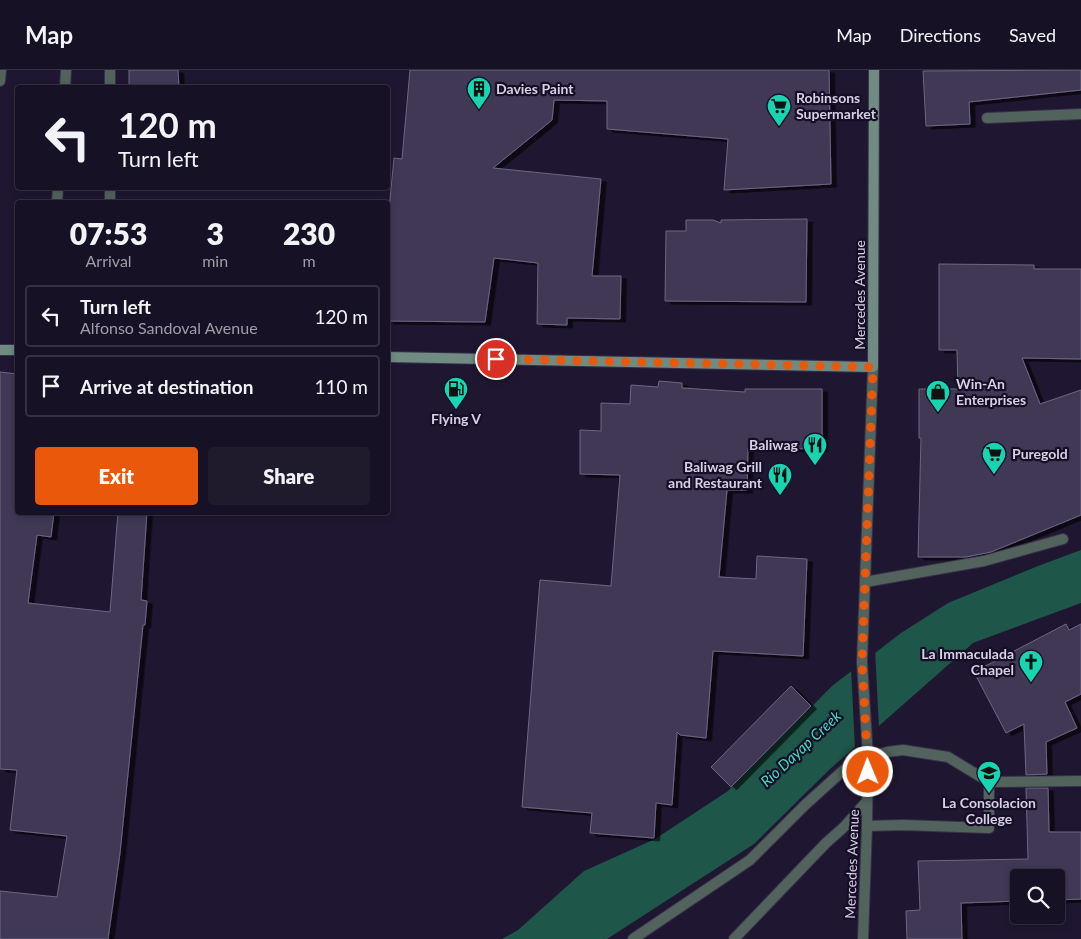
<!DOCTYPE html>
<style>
:root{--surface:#171125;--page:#201a2d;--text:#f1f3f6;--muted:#9e9da7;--line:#363142;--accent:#ea580c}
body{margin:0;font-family:Lato,sans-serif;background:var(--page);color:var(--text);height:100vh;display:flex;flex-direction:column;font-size:19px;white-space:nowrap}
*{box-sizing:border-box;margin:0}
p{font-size:16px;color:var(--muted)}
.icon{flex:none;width:28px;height:28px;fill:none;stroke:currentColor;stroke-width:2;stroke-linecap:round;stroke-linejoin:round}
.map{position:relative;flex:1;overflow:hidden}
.drawer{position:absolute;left:15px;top:130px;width:375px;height:315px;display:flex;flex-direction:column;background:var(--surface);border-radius:5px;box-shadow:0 2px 8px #0003,0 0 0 1px var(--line)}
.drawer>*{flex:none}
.banner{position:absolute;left:15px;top:15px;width:375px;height:105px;border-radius:5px;box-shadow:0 2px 8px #0003,0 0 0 1px var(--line);background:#171125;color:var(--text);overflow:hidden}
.controls{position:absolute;left:1010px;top:799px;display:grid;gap:10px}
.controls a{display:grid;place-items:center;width:55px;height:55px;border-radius:5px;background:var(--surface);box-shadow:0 2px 8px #0003,0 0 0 1px var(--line);font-size:25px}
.pin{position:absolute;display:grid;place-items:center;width:42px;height:42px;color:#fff;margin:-21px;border:2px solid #fff;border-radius:50%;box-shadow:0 1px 5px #0007}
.me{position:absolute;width:55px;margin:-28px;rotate:359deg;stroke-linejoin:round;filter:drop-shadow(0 0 4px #0008)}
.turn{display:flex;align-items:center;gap:18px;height:105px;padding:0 20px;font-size:22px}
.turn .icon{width:65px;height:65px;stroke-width:2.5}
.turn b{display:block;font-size:35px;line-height:42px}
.eta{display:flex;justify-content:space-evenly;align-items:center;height:85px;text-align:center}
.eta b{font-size:30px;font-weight:800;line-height:35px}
.button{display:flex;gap:10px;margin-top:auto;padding:10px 20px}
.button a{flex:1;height:58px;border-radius:5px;background:var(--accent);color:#fff;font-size:20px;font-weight:800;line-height:58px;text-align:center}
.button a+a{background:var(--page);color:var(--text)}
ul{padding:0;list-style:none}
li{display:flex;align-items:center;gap:15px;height:62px;margin:0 10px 8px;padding:0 10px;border:2px solid var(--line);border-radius:5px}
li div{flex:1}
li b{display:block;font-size:19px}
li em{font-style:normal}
header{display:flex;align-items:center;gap:30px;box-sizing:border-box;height:70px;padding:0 25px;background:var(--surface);border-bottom:1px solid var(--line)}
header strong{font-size:24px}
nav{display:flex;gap:28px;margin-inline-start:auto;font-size:18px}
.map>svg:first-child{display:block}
</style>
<header>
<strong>Map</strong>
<nav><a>Map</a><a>Directions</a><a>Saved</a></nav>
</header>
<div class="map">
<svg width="1081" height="869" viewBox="0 0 1081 869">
<defs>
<filter id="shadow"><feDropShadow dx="5.5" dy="3" stdDeviation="0" flood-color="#0009"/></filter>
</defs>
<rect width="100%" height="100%" fill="#1f1731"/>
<path fill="#1e5649" d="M1081 480V533L973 573 830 699 754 774 607 869H502L518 860 584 801 655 769 728 721 832 616 901 563 948 533 1038 496Z"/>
<path fill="#1f1731" d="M875 579 879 659 855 680 851 597Z"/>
<path fill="#403855" stroke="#6d6685" filter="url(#shadow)" d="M129 0H178L179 18H129Z
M410 0H829L831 114 724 120 728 69 607 59V31L554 30 552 50 493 98 601 109 592 206H621L620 249 567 248V255L537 254 538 193 494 188 485 252 388 251V150L394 88 402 89Z
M1081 0V20L969 32 970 54 926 56 923 1Z
M807 149 806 232 665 231 666 161H686V150H713L721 153V150Z
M939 194 1034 195V199H1081V289L1022 288 1040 334 1081 320V445L991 482 966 487H918L921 368H919V319H958L957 280H939Z
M0 302 18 304V442H54L51 467 37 465 28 533 110 542 118 442H147L141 530 147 531 145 555H143L120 783 108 869H0V821L57 827 67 766 10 760 17 700 0 699Z
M659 311 682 313V318L745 322V319H822V379L748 378 747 420H727L719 507 756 509 757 486 807 489 803 586 713 581 706 668 680 665 677 662 672 735 656 733 654 768 590 763 592 743 522 737 540 510 611 516 620 405 580 404V360L601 361V333L630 334 631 315 658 317Z
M1066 554 1069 560 1081 554V624L1065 632 1077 658 1046 672 1047 704 1026 705 1024 654 1006 663 974 602Z
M791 616 811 636 731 717 711 697Z
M1026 718H1048L1049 762H1081V829L1056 830V808H1019V831L961 833 962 869H907L906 841 920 840 918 791 1028 789Z"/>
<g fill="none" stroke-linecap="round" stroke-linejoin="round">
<defs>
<path id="service" d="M110 0V18
M65 18 66 0
M987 48 1081 44
M110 118V132
M57 132 58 118
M865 512 984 491 1063 469
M989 712 1081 711
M867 756 902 755 989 758V712L948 687 903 680 887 682 868 687
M734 869 826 773 844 757 867 731"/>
<path id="minor" d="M0 11 1 0
M633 869 750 790 805 735 867 679
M863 869 867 756 868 687 862 592 873 297"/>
<path id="secondary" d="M0 280H18
M388 287 873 297 874 0"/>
</defs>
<use href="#service" stroke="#38314a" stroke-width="12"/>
<use href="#minor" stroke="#38314a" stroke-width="12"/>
<use href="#secondary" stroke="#38314a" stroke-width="12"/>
<use href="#service" stroke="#52635d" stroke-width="10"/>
<use href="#minor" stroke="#52635d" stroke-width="10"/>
<use href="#secondary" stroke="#6f8b82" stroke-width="10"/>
</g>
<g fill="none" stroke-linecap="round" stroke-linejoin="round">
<path stroke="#ea580c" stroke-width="9" stroke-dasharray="0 16.2" d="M496 289 873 297 862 592 868 702"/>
</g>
<defs>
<symbol id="building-pin" viewBox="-11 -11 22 30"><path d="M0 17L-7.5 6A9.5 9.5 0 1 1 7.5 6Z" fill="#18d5b2" stroke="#160e27"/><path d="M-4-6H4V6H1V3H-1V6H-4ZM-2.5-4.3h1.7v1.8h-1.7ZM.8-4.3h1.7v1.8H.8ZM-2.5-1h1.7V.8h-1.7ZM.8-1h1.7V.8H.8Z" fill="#111"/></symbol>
<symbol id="supermarket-pin" viewBox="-11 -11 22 30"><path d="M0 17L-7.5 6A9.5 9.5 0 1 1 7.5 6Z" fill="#18d5b2" stroke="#160e27"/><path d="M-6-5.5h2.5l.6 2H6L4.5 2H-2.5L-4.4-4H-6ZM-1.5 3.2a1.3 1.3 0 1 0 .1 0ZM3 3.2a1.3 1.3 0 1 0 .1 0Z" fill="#111"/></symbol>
<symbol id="fuel-pin" viewBox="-11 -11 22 30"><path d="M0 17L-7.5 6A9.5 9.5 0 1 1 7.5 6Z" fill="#18d5b2" stroke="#160e27"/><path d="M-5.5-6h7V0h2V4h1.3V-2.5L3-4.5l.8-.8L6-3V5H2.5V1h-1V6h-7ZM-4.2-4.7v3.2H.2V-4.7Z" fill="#111"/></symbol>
<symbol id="shop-pin" viewBox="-11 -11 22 30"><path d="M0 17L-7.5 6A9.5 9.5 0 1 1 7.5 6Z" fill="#18d5b2" stroke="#160e27"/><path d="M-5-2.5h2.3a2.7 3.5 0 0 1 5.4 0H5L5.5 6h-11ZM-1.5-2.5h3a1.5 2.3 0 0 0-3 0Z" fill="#111"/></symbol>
<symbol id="restaurant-pin" viewBox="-11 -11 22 30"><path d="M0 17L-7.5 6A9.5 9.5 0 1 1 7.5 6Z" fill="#18d5b2" stroke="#160e27"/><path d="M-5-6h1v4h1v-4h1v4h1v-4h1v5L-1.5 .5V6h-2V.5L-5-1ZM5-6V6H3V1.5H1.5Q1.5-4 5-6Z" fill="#111"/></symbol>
<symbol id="church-pin" viewBox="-11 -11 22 30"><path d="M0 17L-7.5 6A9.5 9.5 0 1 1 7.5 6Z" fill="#18d5b2" stroke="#160e27"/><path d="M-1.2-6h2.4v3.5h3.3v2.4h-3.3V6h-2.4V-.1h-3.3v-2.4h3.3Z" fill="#111"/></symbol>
<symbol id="school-pin" viewBox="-11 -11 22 30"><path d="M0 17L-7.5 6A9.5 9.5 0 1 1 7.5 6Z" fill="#18d5b2" stroke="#160e27"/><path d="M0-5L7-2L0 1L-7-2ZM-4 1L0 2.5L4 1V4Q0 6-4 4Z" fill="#111"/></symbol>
</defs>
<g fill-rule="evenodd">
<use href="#building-pin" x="465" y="5" width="28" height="38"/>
<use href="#supermarket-pin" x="765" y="22" width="28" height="38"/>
<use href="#fuel-pin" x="442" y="305" width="28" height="38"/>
<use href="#shop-pin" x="924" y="308" width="28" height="38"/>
<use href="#restaurant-pin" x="801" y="361" width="28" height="38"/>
<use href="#supermarket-pin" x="980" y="370" width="28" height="38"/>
<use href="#restaurant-pin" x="766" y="391" width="28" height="38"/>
<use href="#church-pin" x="1017" y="578" width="28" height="38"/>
<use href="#school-pin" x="975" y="689" width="28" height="38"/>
</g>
<g text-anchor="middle" stroke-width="4.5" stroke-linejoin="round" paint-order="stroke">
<g font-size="14" font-weight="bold" fill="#d5d1e2" stroke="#160e27" text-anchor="start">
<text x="496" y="24">Davies Paint</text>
<text x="796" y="33">Robinsons<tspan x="796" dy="16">Supermarket</tspan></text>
<text x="956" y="319">Win-An<tspan x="956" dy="16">Enterprises</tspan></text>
<text x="456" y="354" text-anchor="middle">Flying V</text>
<text x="798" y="380" text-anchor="end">Baliwag</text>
<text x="1012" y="389">Puregold</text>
<text x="762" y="402" text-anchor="end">Baliwag Grill<tspan x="762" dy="16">and Restaurant</tspan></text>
<text x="1014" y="589" text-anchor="end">La Immaculada<tspan x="1014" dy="16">Chapel</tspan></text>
<text x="989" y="738" text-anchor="middle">La Consolacion<tspan x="989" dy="16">College</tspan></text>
</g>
<g font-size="14" fill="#d5d1e2" stroke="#160e27">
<text transform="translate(860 225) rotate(-90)" y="5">Mercedes Avenue</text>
<text transform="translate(852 794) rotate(-88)" y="5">Mercedes Avenue</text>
</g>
<g font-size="15" font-style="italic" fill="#42dbba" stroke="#160e27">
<text transform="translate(801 679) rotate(-43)" y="5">Rio Dayap Creek</text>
</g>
</g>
</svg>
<div class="controls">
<a><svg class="icon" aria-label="search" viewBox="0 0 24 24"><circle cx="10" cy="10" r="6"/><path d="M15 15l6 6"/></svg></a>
</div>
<div class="pin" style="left:496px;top:289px;background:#d93025"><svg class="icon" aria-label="arrive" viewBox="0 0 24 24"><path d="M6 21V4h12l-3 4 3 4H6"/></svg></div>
<svg class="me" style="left:868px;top:702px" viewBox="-20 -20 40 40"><circle r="17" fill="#ea580c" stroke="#fff" stroke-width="3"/><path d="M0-11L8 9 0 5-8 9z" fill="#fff"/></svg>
<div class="banner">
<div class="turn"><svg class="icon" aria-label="left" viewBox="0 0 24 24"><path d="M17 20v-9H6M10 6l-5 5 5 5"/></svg><div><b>120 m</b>Turn left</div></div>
</div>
<section class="drawer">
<div class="eta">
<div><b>07:53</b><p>Arrival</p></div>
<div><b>3</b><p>min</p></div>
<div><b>230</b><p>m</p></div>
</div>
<ul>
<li><svg class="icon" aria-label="left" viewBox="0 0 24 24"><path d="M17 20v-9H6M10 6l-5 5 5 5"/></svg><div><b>Turn left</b><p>Alfonso Sandoval Avenue</p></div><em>120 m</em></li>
<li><svg class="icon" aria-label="arrive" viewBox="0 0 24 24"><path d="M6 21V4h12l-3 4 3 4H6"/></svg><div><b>Arrive at destination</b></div><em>110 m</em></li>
</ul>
<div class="button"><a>Exit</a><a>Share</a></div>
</section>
</div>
